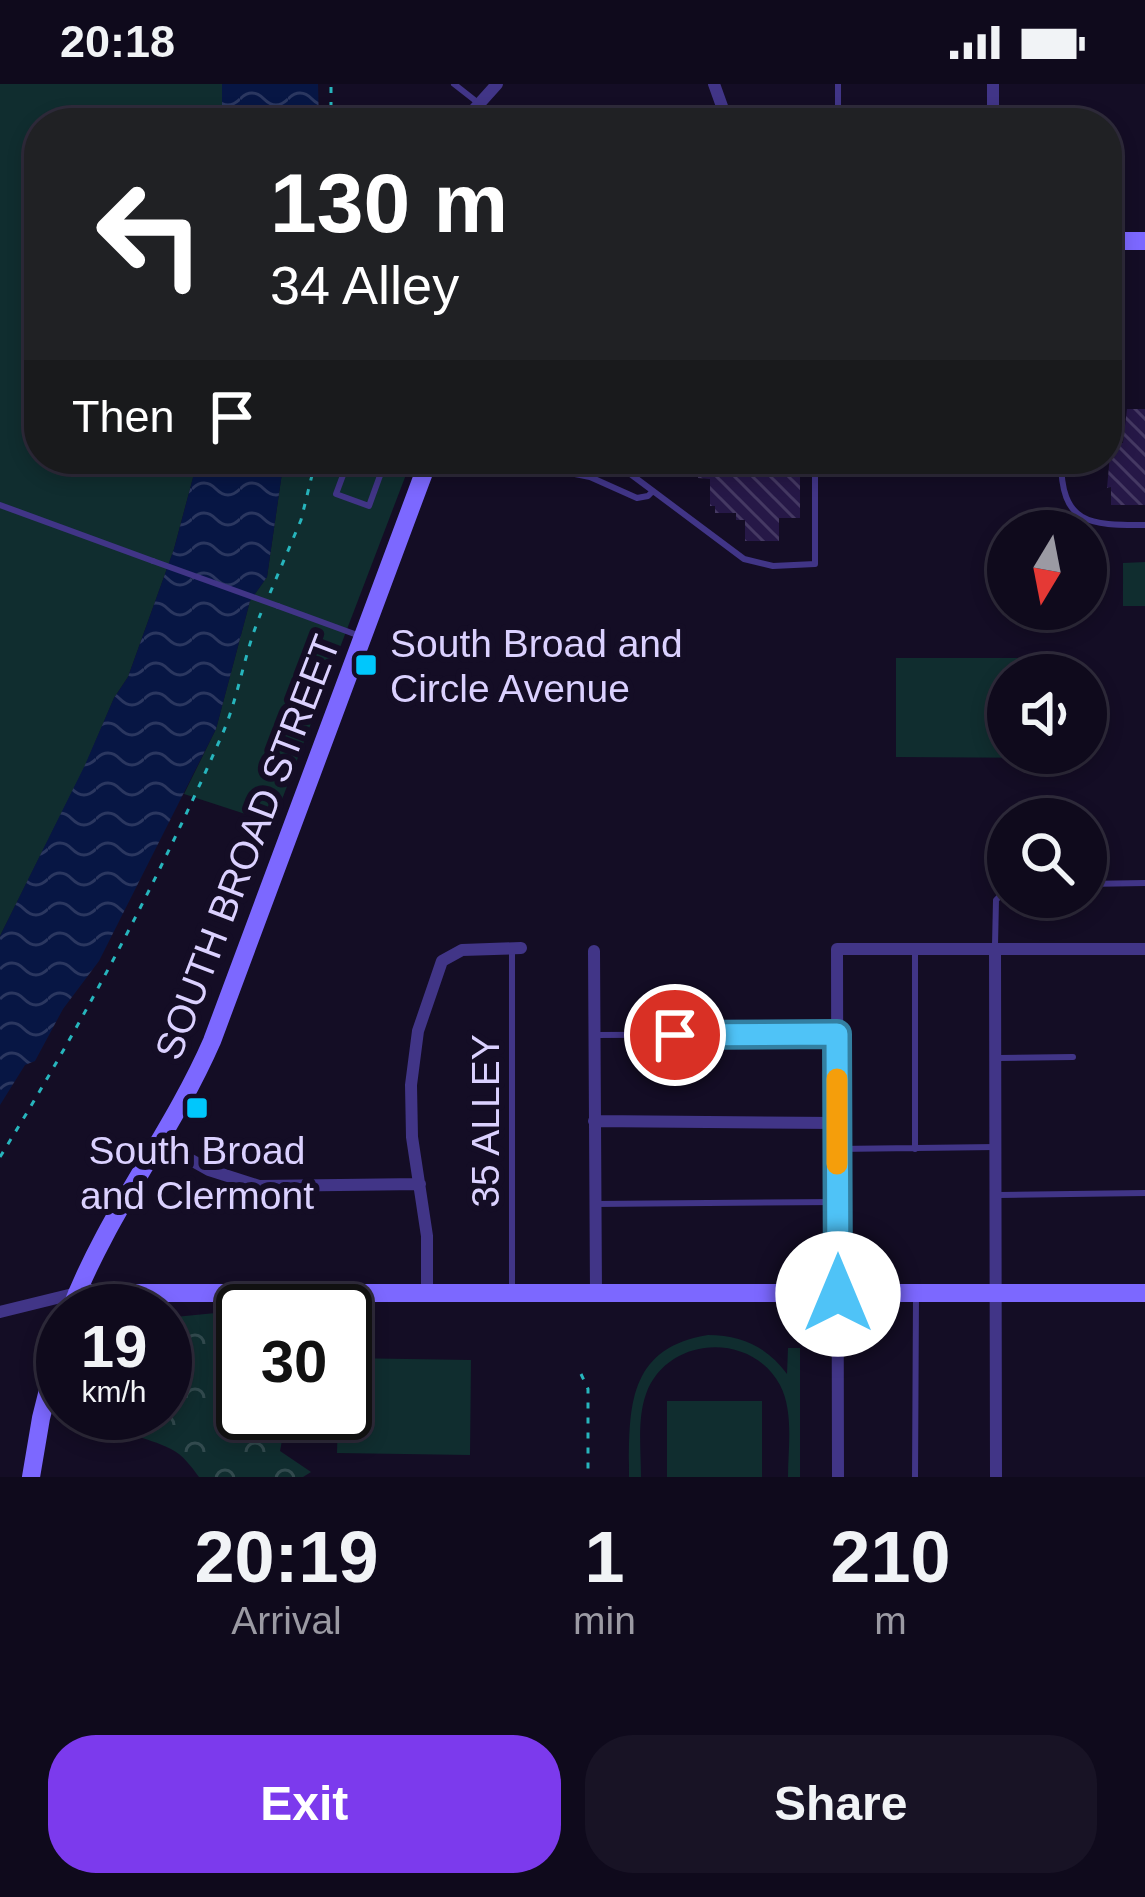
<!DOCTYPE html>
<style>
:root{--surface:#0f0a1c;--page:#181325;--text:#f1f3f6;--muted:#9b9aa3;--line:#2f2b3b;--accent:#7c3aed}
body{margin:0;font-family:Helvetica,sans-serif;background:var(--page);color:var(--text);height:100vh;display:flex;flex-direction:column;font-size:45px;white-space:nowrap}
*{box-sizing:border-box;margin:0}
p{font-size:39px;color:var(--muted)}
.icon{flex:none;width:66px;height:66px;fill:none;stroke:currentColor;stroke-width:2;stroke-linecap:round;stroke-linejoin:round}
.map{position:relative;height:1393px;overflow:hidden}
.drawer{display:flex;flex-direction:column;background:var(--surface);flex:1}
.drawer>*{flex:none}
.hud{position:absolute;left:24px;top:24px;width:1098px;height:366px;border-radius:48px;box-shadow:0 6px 18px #0003,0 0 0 3px var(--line);background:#202124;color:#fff;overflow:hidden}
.needle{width:78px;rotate:190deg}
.tools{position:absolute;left:987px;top:426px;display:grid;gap:24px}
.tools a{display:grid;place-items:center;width:120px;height:120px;border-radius:50%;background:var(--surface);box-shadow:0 6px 18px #0003,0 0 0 3px var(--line);font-size:60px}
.speed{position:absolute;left:36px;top:1200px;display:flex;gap:24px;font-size:60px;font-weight:700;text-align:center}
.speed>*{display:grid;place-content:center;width:156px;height:156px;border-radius:50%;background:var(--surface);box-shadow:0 6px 18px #0003,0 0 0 3px var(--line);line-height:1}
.speed small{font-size:30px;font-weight:400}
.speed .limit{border:6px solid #111;border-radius:18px;background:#fff;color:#111}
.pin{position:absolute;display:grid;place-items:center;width:102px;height:102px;color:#fff;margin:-51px;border:6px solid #fff;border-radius:50%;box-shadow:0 3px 12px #0007}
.me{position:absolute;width:132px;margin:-66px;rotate:0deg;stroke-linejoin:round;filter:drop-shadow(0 0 9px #0008)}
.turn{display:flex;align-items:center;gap:42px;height:252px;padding:0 48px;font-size:54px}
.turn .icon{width:156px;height:156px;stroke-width:2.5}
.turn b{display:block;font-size:84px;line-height:102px}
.then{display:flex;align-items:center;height:114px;padding:0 48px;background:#0003;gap:24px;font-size:45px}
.eta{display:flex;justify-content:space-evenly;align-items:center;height:204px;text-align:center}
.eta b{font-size:72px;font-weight:600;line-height:84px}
.button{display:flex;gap:24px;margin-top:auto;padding:24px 48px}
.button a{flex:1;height:138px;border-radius:48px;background:var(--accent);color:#fff;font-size:48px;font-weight:600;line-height:138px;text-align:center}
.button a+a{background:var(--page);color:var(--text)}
.status{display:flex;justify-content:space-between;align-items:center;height:84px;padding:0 60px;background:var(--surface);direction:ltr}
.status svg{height:33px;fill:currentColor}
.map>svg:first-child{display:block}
</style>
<div class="status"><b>20:18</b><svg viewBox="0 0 49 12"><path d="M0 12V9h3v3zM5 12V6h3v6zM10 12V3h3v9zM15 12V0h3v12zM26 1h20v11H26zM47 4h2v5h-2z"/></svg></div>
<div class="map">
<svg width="1145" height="1393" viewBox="0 0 1145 1393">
<defs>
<pattern id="forest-crowns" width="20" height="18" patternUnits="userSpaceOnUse" patternTransform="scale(3)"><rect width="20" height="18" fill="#102d2f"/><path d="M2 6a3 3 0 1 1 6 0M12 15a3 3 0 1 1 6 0" fill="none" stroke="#324a4e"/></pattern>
<pattern id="water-waves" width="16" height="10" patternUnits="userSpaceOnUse" patternTransform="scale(3)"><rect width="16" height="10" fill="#071644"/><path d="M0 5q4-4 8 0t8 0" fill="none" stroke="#2b3760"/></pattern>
<pattern id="building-back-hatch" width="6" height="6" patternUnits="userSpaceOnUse" patternTransform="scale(3)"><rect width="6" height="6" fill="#261847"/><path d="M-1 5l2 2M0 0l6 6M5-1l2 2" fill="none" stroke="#453963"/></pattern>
</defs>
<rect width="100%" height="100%" fill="#140d25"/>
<path fill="url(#forest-crowns)" d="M216 1229 228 1232 236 1242 233 1255 218 1262 223 1271 243 1282V1329H287L280 1367 311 1388 303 1393H199C191 1382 183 1371 171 1365 146 1352 119 1352 101 1329H165V1234Z"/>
<path fill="#102d2f" d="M0 0H222V39H39V375H198L174 465 128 593 114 614 85 682 0 852Z
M284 375H412L273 739 184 710 216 645 250 517 267 493Z
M1145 478V522H1123V479Z
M896 574H1075V591H1008V669H1074V674L896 673Z
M708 1251C742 1251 767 1263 787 1290L788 1264H800V1393H788C788 1364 794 1328 780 1301 751 1247 667 1252 646 1310 637 1335 641 1366 641 1393H629C629 1326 626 1264 708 1251Z
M345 1274 471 1276 470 1371 337 1369 338 1329H345Z
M667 1317H762V1393H667Z"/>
<path fill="url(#water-waves)" d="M222 0H318L319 39H222Z
M198 375H284L267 493 250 517 216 645 99 877 63 925 35 977 25 981 0 1021V852L85 681 114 614 128 593 174 465Z"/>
<path fill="url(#building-back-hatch)" d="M1127 325H1145V421H1111V403L1107 404 1111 359H1123Z
M698 375H800V434H779V457H745V436H736V429H715V422H710V395L698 394Z"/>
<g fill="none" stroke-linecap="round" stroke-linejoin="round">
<path stroke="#27b5bd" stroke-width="3" stroke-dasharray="6 9" stroke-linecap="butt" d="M331 39V0
M270 509 301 436 316 375
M0 1073C84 937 158 797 222 651 239 612 244 569 261 529
M581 1290 588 1305V1388"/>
<path stroke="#413587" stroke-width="6" d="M454 0 477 18
M838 0V39
M712 39 725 33
M349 375 336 410 369 422 386 375
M399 375 423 383
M500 375 590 393 637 414 648 412 653 407
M618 375 625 386 744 475 773 482 815 480V375
M1061 375C1061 441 1089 441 1145 441
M0 421 153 477
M278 522 360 552
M1086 800 1145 799
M995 861 996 816 1008 804
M512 866V1207
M595 951 837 950
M999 974 1073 973
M837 1065 995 1063
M915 1065V868
M999 1111 1145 1109
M595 1120 837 1118
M915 1393 916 1211"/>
<path stroke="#413587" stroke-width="12" d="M714 0 728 39
M993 0V39
M462 39 497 0
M995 864 996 1393
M594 867 596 1210
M594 1037 837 1039
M159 1058 209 1086 259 1102 420 1100
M427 1209V1152L412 1053 411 1001 418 947 442 877 462 866 521 864
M0 1228 77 1209
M838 1393 837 865H1145"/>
<path stroke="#7c68ff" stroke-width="18" d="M1107 157H1145
M77 1209H1145
M70 1227C106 1131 171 1051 212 957L429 375
M31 1393 41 1334 63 1246"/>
<path stroke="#413587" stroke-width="6" d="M153 477 278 522"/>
</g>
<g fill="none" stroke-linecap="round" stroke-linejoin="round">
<defs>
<path id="route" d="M675 951 837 950 838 1210"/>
</defs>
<use href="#route" stroke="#337fa1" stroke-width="30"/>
<use href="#route" stroke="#4fc3f7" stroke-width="21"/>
<path stroke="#f59e0b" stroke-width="21" d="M837 995V1080"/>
</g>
<g fill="#00c7fc" stroke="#140d25" stroke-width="4.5">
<rect x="354" y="569" width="24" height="24" rx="6"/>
<rect x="185" y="1012" width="24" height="24" rx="6"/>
</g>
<g text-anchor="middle" stroke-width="12" stroke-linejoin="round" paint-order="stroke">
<g font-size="39" fill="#dbd1ff" stroke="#140d25" text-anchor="start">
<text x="390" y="573">South Broad and<tspan x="390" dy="45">Circle Avenue</tspan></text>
<text x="197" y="1080" text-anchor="middle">South Broad<tspan x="197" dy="45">and Clermont</tspan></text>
</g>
<g font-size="39" fill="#dbd1ff" stroke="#140d25">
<text transform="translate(247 763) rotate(-69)" y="14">SOUTH BROAD STREET</text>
<text transform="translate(485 1037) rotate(-90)" y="14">35 ALLEY</text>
</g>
</g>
</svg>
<div class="tools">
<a><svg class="needle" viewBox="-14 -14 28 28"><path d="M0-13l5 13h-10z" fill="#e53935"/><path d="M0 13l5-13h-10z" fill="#9b9aa3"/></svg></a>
<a><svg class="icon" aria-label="sound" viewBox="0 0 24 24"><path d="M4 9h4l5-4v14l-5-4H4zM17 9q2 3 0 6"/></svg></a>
<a><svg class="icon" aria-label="search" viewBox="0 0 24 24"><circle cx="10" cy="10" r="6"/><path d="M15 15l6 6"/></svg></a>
</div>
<div class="speed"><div>19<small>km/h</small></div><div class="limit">30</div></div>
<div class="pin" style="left:675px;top:951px;background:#d93025"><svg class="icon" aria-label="arrive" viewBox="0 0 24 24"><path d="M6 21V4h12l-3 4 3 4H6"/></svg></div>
<svg class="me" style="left:838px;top:1210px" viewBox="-20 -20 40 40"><circle r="19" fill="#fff"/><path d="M0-13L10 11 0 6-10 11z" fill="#4fc3f7"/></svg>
<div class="hud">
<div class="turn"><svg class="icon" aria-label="left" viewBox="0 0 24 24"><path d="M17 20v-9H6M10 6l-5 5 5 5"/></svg><div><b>130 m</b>34 Alley</div></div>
<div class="then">Then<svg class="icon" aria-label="arrive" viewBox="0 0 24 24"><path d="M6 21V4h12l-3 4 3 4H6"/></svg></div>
</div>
</div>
<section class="drawer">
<div class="eta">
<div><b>20:19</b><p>Arrival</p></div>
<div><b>1</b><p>min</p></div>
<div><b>210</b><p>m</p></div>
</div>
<div class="button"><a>Exit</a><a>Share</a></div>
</section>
